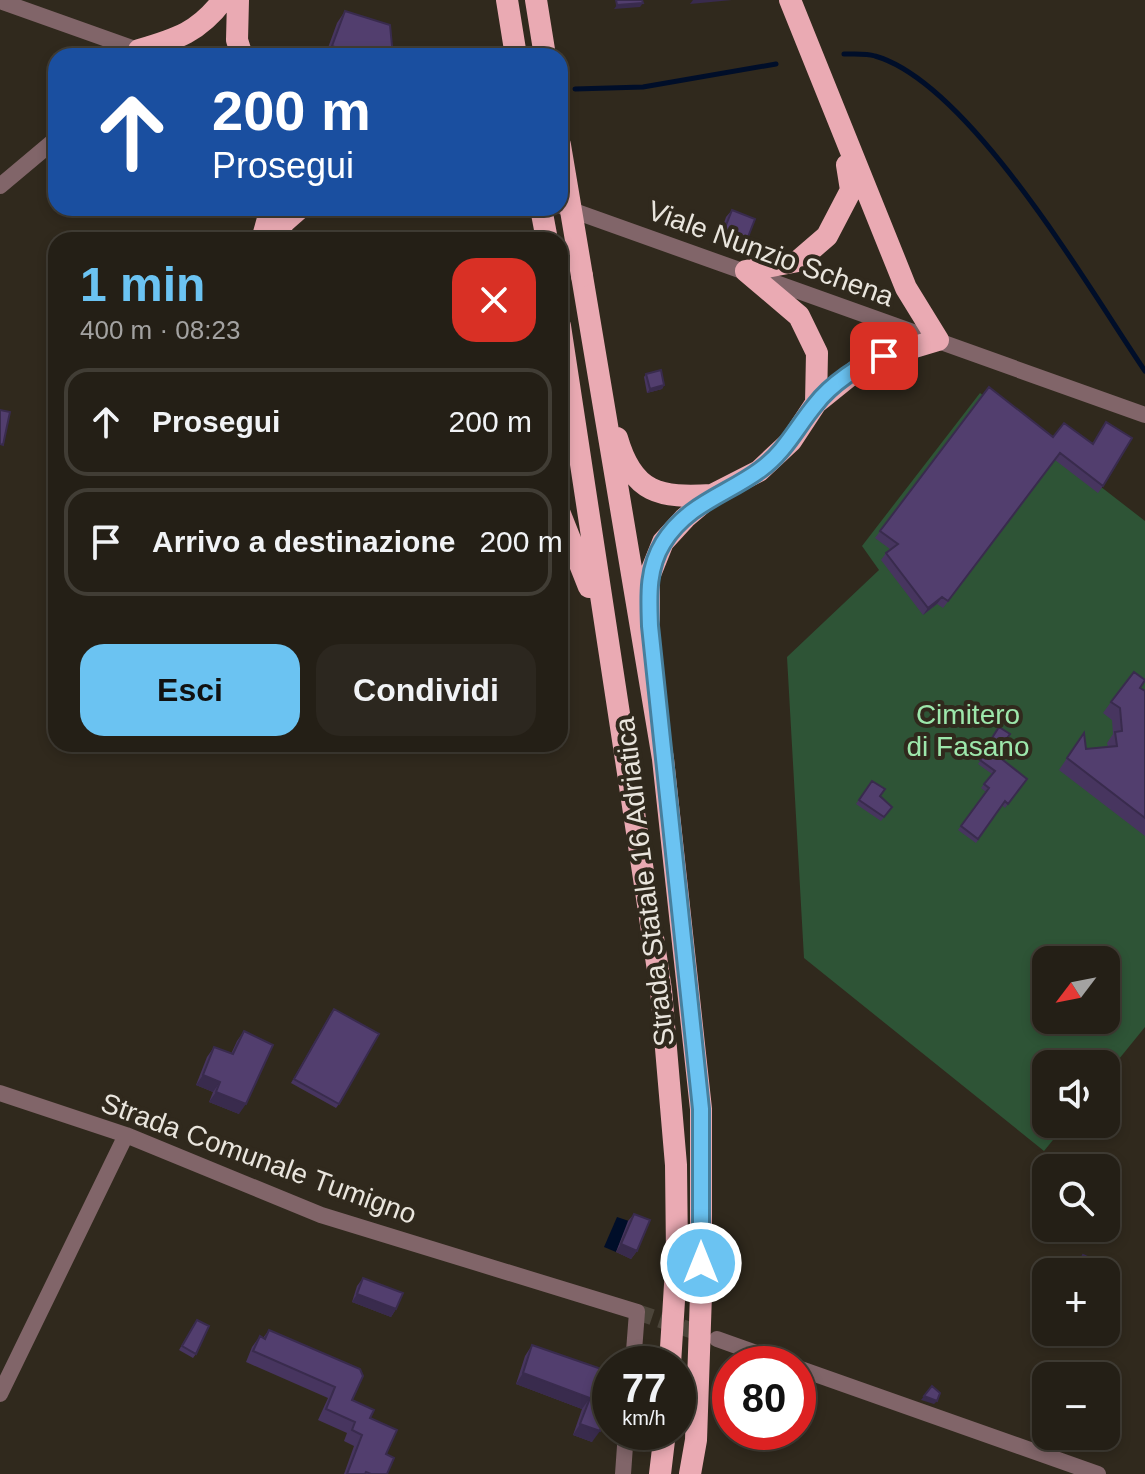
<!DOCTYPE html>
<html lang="it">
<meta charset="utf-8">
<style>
:root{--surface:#241f16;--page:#2c271f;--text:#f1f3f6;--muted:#a3a2a1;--line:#413d35;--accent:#6bc3f2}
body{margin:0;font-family:Helvetica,sans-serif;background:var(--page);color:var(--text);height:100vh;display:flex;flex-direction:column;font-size:30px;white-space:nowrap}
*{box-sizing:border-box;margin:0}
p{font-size:26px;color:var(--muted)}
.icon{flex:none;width:44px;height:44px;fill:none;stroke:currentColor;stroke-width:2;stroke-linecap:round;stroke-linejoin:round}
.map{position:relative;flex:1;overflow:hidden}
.side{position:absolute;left:48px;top:232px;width:520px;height:520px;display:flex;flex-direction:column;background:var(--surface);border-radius:24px;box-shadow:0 4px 12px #0003,0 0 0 2px var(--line)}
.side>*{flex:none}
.hud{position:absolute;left:48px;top:48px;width:520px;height:168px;border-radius:24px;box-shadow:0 4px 12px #0003,0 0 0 2px var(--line);background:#1a4fa0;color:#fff;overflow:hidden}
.needle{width:52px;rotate:238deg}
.buttons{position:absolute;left:1032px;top:946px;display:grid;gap:16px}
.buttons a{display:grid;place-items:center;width:88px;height:88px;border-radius:16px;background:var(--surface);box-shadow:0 4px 12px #0003,0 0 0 2px var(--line);font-size:40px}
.speed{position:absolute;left:592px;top:1346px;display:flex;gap:16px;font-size:40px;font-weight:700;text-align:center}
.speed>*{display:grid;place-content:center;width:104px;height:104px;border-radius:50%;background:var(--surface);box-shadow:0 4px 12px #0003,0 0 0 2px var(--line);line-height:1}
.speed small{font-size:20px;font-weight:400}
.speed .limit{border:12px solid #d22;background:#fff;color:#111}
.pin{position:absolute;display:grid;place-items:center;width:68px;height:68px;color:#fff;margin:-34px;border-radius:16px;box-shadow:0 4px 12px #0006}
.me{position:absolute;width:88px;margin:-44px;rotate:0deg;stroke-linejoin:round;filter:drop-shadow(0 0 6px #0008)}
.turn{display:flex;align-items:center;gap:28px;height:168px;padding:0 32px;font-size:36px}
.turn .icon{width:104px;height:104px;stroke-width:2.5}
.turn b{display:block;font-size:56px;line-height:68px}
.round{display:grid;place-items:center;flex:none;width:84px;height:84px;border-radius:24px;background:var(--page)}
.head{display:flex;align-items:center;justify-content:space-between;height:136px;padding:0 32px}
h1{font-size:48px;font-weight:600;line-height:60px;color:var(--accent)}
.button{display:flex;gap:16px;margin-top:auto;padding:16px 32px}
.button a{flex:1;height:92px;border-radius:24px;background:var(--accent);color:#111;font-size:32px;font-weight:600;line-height:92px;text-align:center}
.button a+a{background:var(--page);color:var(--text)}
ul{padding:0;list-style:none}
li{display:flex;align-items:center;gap:24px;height:108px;margin:0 16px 12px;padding:0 16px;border:4px solid var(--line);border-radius:24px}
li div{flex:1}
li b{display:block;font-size:30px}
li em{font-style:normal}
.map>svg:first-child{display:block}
</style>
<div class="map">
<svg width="1145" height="1474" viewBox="0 0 1145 1474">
<rect width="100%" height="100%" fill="#30291d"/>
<path fill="#2e5436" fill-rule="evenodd" d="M980 393 1145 521V1027L1106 1075V1064H1046V1124H1066L1044 1151 804 958 787 657 879 570 862 546ZM1046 960H1106V1020H1046Z"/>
<path fill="#000e29" d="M617 1217 629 1221 616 1252 604 1247Z"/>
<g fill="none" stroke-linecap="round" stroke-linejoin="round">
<path stroke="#000e29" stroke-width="5" d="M844 54C854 54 866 53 875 56 970 83 1089 289 1145 371
M575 89 643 87 776 64"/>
<path stroke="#4c453a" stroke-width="16" stroke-dasharray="16 8" stroke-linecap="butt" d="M637 1312 708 1336"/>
<path stroke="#816569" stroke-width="16" d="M0 186 56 139
M0 1093 126 1135 321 1215 637 1312 633 1364
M717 1339 787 1364
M798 1368 1098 1474
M0 1394 126 1135
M623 1474 626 1432"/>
<path stroke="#816569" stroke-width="16" d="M0 1 149 54
M563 207 1145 415"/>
<path stroke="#eaaab3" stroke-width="22" d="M238 0 237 40 242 56
M507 0 516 56
M536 0 545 56
M139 50C177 39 199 32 223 0
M541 208 547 240
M262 240 271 208
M273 240 284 222 300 208
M746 271 798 261 827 236 851 190 847 165
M746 271 799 316 817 353 816 403
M582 276 663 759 701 1109V1294L696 1440 690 1474
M560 326 661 990 676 1165 677 1253 670 1364
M617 438C633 494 660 498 712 495
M560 514 589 587
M649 620V577L663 542 685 518 712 495 759 471 791 441 816 403 868 361 938 340 906 288 790 0
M660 1474 665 1432"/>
<path stroke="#eaaab3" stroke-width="22" d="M560 145 582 276"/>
</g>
<path fill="#47355f" d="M345 11 393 56H325L337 23Z
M732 210 746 242 740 250 718 241 726 217Z
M646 374 664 385 662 389 647 393 644 377Z
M989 387 1053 437 1093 443 1106 422 1103 486 1098 493 1055 460 943 608 937 604 923 615 881 560 886 553 890 549 875 538Z
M1141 688 1145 691V836L1059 770 1084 733 1086 749 1108 747 1107 743 1113 734 1112 720 1103 713 1111 702Z
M999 727 1010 734 1000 749 989 742Z
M989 749 1027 779 1005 808 1002 805 976 843 958 830 986 792 981 788 992 774 978 764Z
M872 781 880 796 892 807 881 821 856 804Z
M331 1013 339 1104 336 1108 291 1083Z
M244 1031 239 1114 209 1102 213 1092 196 1085 207 1057 214 1047 231 1054 237 1041Z
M634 1214 637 1251 631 1259 616 1252 628 1221Z
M1083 1255 1118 1271 1106 1291V1272H1073Z
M363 1278 396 1309 391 1317 352 1302 357 1286Z
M194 1324 196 1354 193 1358 179 1350Z
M269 1330 352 1400 370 1418 386 1454 387 1474H344L354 1446 344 1441 347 1433 318 1420 328 1398 246 1362 252 1347 260 1336 263 1338Z
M532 1345 610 1372 592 1442 573 1435 582 1409 516 1384 525 1356Z"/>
<path fill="#392b4d" d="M693 0H732L690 4Z
M643 3 640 7 614 9 617 5Z
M332 46 337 48 331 56H325Z
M334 52 349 56H332Z
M723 233 746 242 740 250 718 241Z
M664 385 662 389 647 393 650 389Z
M942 597 937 604 923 615 928 608Z
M203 1075 220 1082 213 1092 196 1085Z
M216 1092 246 1104 239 1114 209 1102Z
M621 1244 637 1251 631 1259 616 1252Z
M357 1294 396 1309 391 1317 352 1302Z
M523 1373 590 1398 582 1409 516 1384Z
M924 1396 937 1401 934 1404 921 1400Z
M580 1424 600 1431 592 1442 573 1435Z"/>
<path fill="#523e6e" stroke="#392b4d" stroke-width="2" d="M616 0H642L643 3 617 5Z
M345 11 390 25 393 56H349L334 52 337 48 332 46Z
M732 210 755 219 746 242 723 233Z
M661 370 664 385 650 389 646 374Z
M989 387 1053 437 1064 423 1093 444 1106 422 1132 438 1103 486 1060 453 948 601 942 597 928 608 886 553 898 544 880 531Z
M0 410 10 412 3 445 0 444Z
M1134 672 1145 680 1140 688 1145 691V818L1067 758 1084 733 1086 749 1117 746 1115 732 1122 731 1120 708 1111 702Z
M999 727 1010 734 1002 745 992 738Z
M989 749 1027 779 1008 804 1005 801 978 839 961 826 989 788 984 784 995 771 980 760Z
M872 781 885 789 880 796 892 807 884 817 859 800Z
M334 1009 379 1034 339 1104 294 1079Z
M244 1031 273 1045 246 1104 216 1092 220 1082 203 1075 214 1047 233 1054Z
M634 1214 650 1220 637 1251 621 1244Z
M1083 1255 1118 1271 1111 1284 1106 1281V1272H1087V1271L1078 1266Z
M363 1278 403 1293 396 1309 357 1294Z
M197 1320 209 1326 196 1354 182 1346Z
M269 1330 360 1369 363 1376 352 1400 374 1410 370 1418 397 1430 386 1454 394 1458 387 1474H371L366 1472 365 1474H347L362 1435 352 1430 355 1422 326 1409 335 1387 253 1351 260 1336 265 1339Z
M532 1345 610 1372V1402L600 1431 580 1424 590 1398 523 1373Z
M932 1386 940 1393 937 1401 924 1396Z"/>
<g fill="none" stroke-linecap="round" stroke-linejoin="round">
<defs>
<path id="route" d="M701 1263V1109L650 626C649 597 647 569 663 543 687 504 726 495 760 470 785 452 796 428 815 405 830 385 861 363 884 356"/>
</defs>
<use href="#route" stroke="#467f9d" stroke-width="20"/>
<use href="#route" stroke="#6bc3f2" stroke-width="14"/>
</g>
<g text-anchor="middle" stroke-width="8" stroke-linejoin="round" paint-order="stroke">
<g font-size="28" fill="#e9e5dd" stroke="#30291d">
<text transform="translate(771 253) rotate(20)" y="10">Viale Nunzio Schena</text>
<text transform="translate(644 882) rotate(-97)" y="10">Strada Statale 16 Adriatica</text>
<text transform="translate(259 1158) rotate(20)" y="10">Strada Comunale Tumigno</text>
</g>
<g font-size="28" fill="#9de7ab" stroke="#30291d">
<text x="968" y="724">Cimitero<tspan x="968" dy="32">di Fasano</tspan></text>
</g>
</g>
</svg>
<div class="buttons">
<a><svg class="needle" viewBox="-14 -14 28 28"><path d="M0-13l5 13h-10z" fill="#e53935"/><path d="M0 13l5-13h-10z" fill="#a3a2a1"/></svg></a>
<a><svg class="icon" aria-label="sound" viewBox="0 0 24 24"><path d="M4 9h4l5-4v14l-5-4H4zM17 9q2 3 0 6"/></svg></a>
<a><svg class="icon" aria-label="search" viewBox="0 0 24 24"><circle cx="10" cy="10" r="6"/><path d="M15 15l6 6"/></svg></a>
<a>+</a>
<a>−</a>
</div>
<div class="speed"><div>77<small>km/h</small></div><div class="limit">80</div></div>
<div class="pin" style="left:884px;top:356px;background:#d93025"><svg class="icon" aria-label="arrive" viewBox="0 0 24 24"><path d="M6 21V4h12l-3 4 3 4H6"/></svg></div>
<svg class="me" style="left:701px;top:1263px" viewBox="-20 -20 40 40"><circle r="17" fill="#6bc3f2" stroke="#fff" stroke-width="3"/><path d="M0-11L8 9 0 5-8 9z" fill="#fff"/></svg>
<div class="hud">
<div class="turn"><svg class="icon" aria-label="ahead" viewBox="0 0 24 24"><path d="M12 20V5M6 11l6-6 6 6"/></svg><div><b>200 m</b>Prosegui</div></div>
</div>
<section class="side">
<div class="head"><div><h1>1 min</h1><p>400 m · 08:23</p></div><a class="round" style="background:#d93025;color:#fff"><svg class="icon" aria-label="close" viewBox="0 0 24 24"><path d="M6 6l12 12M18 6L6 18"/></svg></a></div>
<ul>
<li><svg class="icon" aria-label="ahead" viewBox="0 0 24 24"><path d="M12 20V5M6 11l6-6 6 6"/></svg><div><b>Prosegui</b></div><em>200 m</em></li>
<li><svg class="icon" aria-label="arrive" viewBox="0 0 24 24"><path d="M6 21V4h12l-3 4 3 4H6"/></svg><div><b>Arrivo a destinazione</b></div><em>200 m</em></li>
</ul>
<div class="button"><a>Esci</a><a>Condividi</a></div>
</section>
</div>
